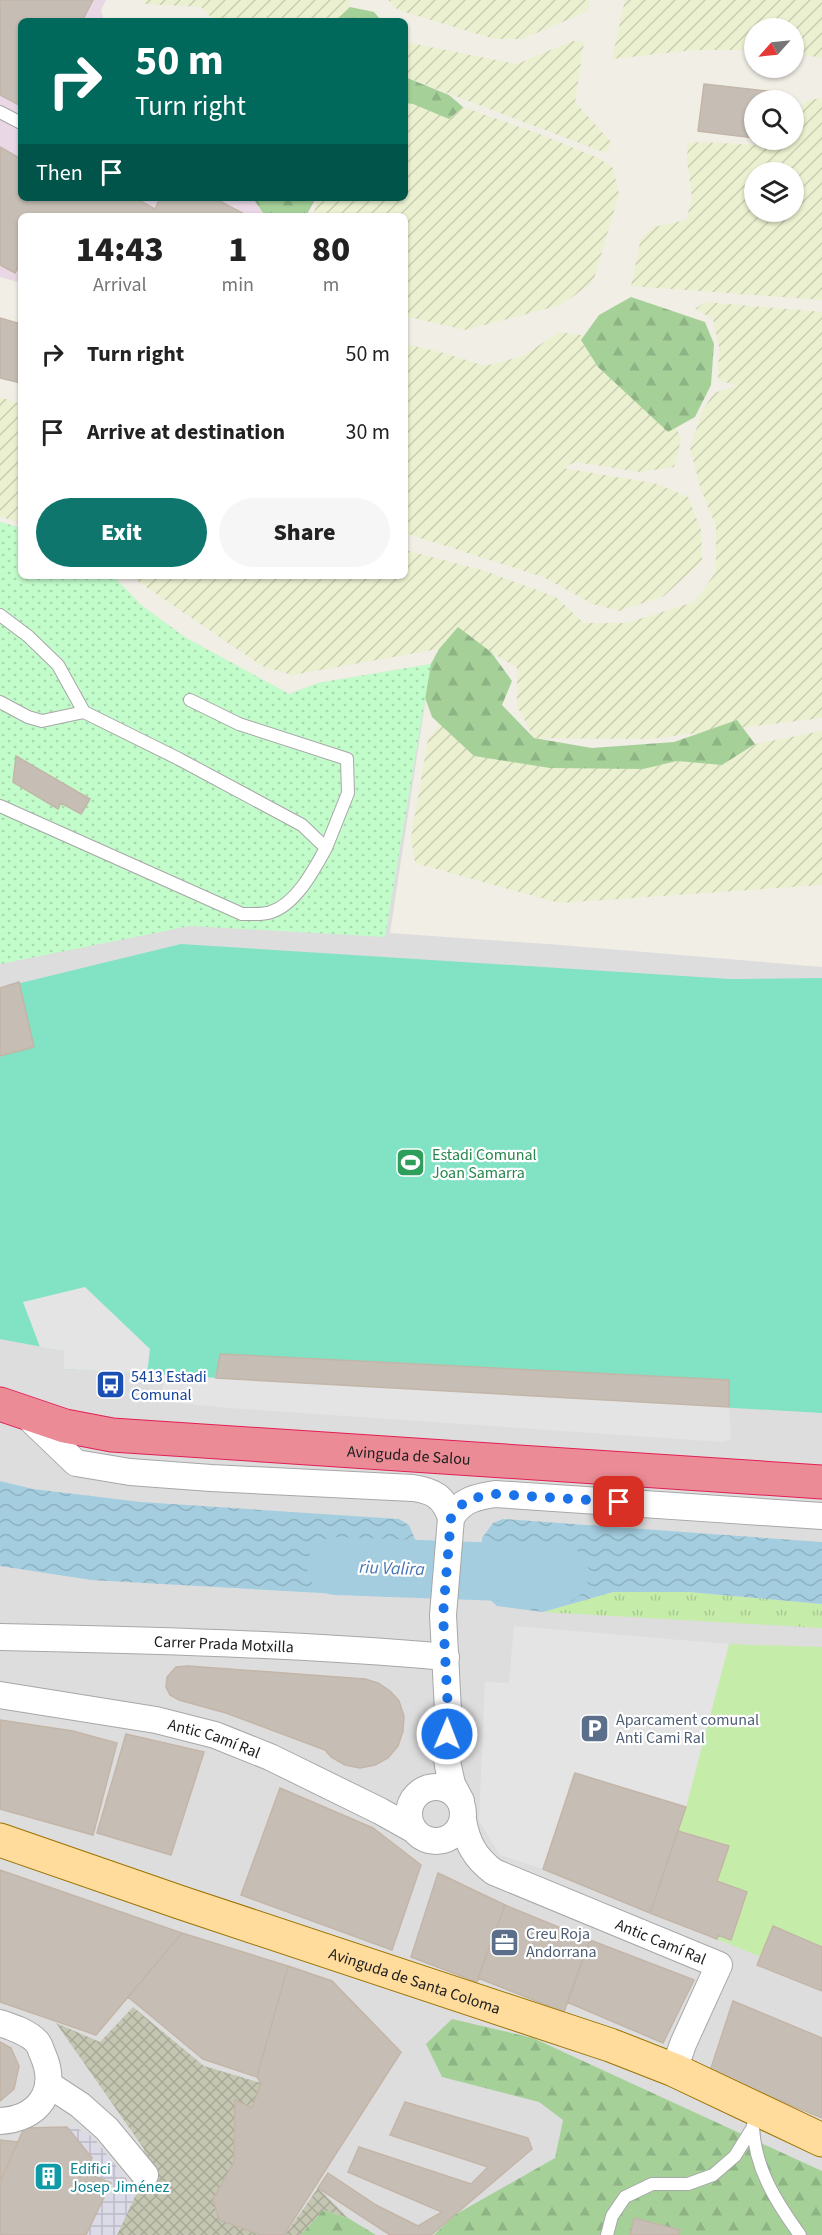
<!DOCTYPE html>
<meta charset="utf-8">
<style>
:root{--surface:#fff;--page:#f6f6f6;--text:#222;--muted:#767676;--accent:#0f766e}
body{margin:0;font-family:"Source Sans 3",sans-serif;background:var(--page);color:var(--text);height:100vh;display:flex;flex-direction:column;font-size:22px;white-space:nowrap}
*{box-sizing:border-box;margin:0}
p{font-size:20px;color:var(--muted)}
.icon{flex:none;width:33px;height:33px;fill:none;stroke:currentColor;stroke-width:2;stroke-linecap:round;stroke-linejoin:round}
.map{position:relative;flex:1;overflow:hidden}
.panel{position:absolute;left:18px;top:213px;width:390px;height:366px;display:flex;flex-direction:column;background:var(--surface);border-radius:9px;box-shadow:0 2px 4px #0004}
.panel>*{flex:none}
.banner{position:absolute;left:18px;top:18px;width:390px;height:183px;border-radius:9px;box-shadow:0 2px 4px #0004;background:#00695c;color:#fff;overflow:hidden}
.needle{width:39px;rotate:243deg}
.tools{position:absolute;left:744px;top:18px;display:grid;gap:12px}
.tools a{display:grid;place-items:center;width:60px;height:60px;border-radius:50%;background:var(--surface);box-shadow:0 2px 4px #0004;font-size:30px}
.pin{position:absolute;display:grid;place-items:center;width:51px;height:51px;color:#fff;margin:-26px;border-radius:12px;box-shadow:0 3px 9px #0006}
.me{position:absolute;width:66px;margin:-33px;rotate:1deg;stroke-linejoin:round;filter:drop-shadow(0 0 4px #0008)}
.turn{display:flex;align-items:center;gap:21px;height:126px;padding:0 18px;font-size:27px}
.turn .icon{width:78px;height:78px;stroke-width:2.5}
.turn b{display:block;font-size:42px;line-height:51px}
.then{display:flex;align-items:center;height:57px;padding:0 18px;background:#0003;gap:12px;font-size:22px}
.eta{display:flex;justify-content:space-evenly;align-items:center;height:102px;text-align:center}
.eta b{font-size:36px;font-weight:800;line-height:42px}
.action{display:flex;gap:12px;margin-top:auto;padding:12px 18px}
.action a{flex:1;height:69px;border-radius:36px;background:var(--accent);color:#fff;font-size:24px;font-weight:800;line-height:69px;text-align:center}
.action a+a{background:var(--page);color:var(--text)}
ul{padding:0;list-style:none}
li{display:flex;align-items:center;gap:18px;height:78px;padding:0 18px}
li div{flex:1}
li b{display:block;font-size:22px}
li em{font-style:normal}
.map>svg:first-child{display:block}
</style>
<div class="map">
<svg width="822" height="2235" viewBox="0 0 822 2235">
<defs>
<pattern id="construction-cross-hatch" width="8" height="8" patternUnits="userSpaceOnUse" patternTransform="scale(1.5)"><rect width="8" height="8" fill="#c4c6b1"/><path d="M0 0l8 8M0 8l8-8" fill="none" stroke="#a8aa98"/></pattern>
<pattern id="farmland-furrows" width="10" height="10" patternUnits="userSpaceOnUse" patternTransform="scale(1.5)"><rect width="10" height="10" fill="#ebf0d0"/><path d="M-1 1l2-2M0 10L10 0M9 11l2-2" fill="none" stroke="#c9ceb2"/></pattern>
<pattern id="grass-tufts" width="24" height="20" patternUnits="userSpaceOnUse" patternTransform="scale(1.5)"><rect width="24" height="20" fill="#c6ecaa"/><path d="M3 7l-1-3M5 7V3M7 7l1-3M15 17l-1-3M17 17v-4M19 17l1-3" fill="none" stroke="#aaca92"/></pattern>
<pattern id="forest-firs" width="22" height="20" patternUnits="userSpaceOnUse" patternTransform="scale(1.5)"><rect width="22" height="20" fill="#a5d199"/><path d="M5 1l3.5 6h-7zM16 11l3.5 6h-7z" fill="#8eb384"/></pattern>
<pattern id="park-dots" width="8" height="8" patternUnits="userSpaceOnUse" patternTransform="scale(1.5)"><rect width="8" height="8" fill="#c2fcca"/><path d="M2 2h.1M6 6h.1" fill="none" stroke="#a6d8ad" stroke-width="1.8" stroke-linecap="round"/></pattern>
<pattern id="plaza-grid" width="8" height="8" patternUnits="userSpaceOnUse" patternTransform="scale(1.5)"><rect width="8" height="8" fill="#dbdae7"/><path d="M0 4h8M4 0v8" fill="none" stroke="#bcbbc6"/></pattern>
<pattern id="water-waves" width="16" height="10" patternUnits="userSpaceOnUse" patternTransform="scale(1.5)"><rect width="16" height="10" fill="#a4cee0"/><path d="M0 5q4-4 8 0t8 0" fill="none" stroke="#8db1c0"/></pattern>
</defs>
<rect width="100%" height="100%" fill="#f1eee6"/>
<path fill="#dedddd" d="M0 522 21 528V576H113L141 605 186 638 289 694 318 683 431 664 390 933 561 945 822 967V2235H0Z"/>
<path fill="#ead7e5" d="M0 0H106L101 10 104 21H21V198H253L265 216H21V283L0 277Z"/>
<path fill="url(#construction-cross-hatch)" d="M133 2007 204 2066 261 2083 252 2108 235 2101 234 2162 213 2199 219 2220 261 2235H117L137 2192 144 2149 56 2023 100 2042Z
M318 2188 348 2218 323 2210 301 2235H285Z"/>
<path fill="url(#farmland-furrows)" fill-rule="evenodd" d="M144 0H349L350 7 337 21H215L201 7 146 4Z
M388 0H589L588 11 522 39H494L398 10Z
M625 0H822V58L794 53V28H754V50H693L612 59Z
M572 41 584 42 575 102 611 142 606 153 405 77V42L517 64Z
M405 87 537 133 598 158 613 168 619 194 593 282 561 305 465 330 405 316V216H313L318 198H405Z
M822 98V300L631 286 641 238 654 227 686 220 692 199 687 160 688 143 701 142 780 146 784 140H794V120L805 101ZM754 172H794V212H754Z
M705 302 822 312V718L648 739 534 738 517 706V668L491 652 455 646 292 675 262 666 130 576H405V550L485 571 556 597 584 623H627L694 602 716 572V526L701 490 690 448 702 411 714 393 738 386 718 380 719 347 713 319 695 309Z
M559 332 595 337 662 392 681 439 674 467 640 472 575 462 563 468 658 484 688 497 701 530 702 561 664 596 619 611 593 604 543 577 405 533V344L444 353 485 366 523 356Z
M0 397 21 404V524L0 516Z
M442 723 532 756 755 744 822 731V885L559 903 415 863 411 838 428 739Z"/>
<path fill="url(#grass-tufts)" d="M613 1592H689L822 1604V1628L543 1612Z"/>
<path fill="url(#forest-firs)" d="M350 7 374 12 380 19 378 21H335Z
M405 77 449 95 463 107 449 119 413 104 405 103Z
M253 198H316L306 216H265Z
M631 297 705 322 714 344 711 385 695 417 668 432 598 367 581 340 599 315Z
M458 627 491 652 512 681 502 705 534 738 592 748 674 742 737 720 755 744 722 765 677 761 643 769 550 768 474 756 432 717 420 684 439 649Z
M452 2019 533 2038 822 2171V2235H434L453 2216 555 2158 563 2120 539 2102 442 2077 426 2044Z
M323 2210 348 2218 376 2235H301Z"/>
<path fill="url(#park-dots)" d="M0 522 21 528V576H113L141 605 186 638 289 694 318 683 431 664 385 937 190 926 0 964Z"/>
<path fill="#c6ecaa" d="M729 1644 822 1647V1947L773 1927 761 1957 717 1939 718 1935 731 1939 747 1892 717 1881 729 1846 678 1831Z"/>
<path fill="#81e2c4" d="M181 944 730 979 822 978V1413L64 1369V1351L0 1339V988Z"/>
<path fill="#e4e4e4" d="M85 1287 150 1349 147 1374 64 1369V1351L40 1347 23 1302Z
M163 1375 729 1407 731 1439 723 1442 228 1408 162 1401Z
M514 1626 729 1644 686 1807 573 1773 543 1869 500 1855 479 1821 485 1682 509 1683Z"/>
<path fill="url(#plaza-grid)" d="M67 2127 76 2128 93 2137 137 2192 117 2235H86V2173L92 2158Z"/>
<path fill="url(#water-waves)" d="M0 1481 33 1489 141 1502 399 1519 409 1525C413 1535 420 1548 419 1558 419 1575 406 1591 392 1597L91 1580 0 1566Z
M503 1519 822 1542V1604L689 1592H613L543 1612 497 1606 483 1593 480 1582 482 1538 493 1523Z"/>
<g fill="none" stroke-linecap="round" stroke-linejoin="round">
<path stroke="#a4cee0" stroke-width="58" d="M336 1566 560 1574"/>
</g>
<path fill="#c6beb5" stroke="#c3b5a7" stroke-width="1.5" d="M0 0H93L82 21H21V106L0 95Z
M704 84 785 93 784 100H754V138L698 131Z
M0 147 21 159V198H135L155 209 160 198H214L248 216H21V263L15 273 0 265Z
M0 318 21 324V383L0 378Z
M16 756 90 799 81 814 61 803 58 809 13 782Z
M19 982 34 1047 0 1056V988Z
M220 1354 729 1380V1407L216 1378Z
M188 1666 365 1679 378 1683 390 1691 399 1701 404 1716 403 1731 398 1746 388 1758 375 1765 360 1768 345 1765 331 1757 325 1750 226 1713 179 1700 170 1695 166 1687 167 1677 176 1667Z
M0 1720 73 1731 117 1743 93 1835 0 1809Z
M126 1734 204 1752 171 1855 97 1833Z
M575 1773 686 1807 650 1913 543 1869Z
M280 1788 373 1828 421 1865 392 1950 241 1895Z
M678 1831 729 1846 717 1881 747 1892 731 1940 718 1935 717 1939 650 1913Z
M0 1870 182 1933 96 2035 0 2002Z
M438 1873 505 1905 477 1982 411 1957Z
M505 1905 590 1940 564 2012 478 1978Z
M773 1926 822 1947V1991L757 1965Z
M182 1933 288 1966 257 2077 203 2059 128 1997Z
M590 1940 694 1980 663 2043 567 2002Z
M288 1966 332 1981 401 2052 284 2235H261L219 2220 213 2199 234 2162 235 2100 252 2108 261 2083 257 2077Z
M733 2001 822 2038V2118L710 2071Z
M0 2042 11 2048 19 2066 14 2089 0 2101Z
M405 2102 528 2138 532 2149 431 2235H390L318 2188 328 2173 376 2205 418 2226 442 2212 348 2172 359 2147 471 2184 488 2167 390 2135Z
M67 2127 92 2158 86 2173 111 2183 86 2235H0V2140L18 2142 24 2128Z
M67 2127 92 2158 86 2173 111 2183 86 2235H0V2182L24 2128Z
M634 2218 680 2230 678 2235H630Z"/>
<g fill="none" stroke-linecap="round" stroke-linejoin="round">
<defs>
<path id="lane" d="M0 112 21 123
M0 615 28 636 58 665 84 712 179 759 302 825 326 848C314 870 296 904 271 912 262 915 251 914 242 914L0 806
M190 700 239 724 347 759 348 793 326 848
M0 702 28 717 42 721 84 712
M753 2125C754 2167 776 2202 800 2235
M607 2235 612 2216 625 2197 652 2184H688L713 2175 735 2156 753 2127"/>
<g id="street">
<path d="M26 1415 76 1463 130 1472 211 1478 413 1488C434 1491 444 1497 451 1518"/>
<path id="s1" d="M0 1637C148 1640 298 1644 446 1657"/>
<path id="s2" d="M0 1695 156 1720 215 1735 270 1757 380 1811 414 1830"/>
<circle cx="436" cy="1814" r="27"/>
<path d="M461 1801 452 1784 448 1766 446 1751 448 1711 443 1615 451 1518C461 1500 476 1497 495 1494L822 1516"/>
<path id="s3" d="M463 1820C467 1843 475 1858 494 1872L719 1965 683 2044 674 2070"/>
<path d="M0 2023C12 2027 28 2032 37 2042 40 2045 41 2051 43 2055 59 2091 38 2119 0 2121"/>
<path d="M48 2084 80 2105 107 2129 145 2175"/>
</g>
<g id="primary">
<path id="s4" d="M0 1840 182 1903 610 2045 674 2070 822 2140"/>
</g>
<g id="highway">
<path id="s5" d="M0 1404 65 1426 112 1435 822 1482"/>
</g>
</defs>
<use href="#lane" stroke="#a7a7a7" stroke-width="14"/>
<use href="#street" stroke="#a7a7a7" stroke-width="28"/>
<use href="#primary" stroke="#9b7300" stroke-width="35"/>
<use href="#highway" stroke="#e21f54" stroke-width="35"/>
<use href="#lane" stroke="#fff" stroke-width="12"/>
<use href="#street" stroke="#fff" stroke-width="26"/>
<use href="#primary" stroke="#ffdb9c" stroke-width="33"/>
<use href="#highway" stroke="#eb8b96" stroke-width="33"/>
</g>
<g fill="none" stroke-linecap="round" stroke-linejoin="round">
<path stroke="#1a73e8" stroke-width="10" stroke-dasharray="0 18" d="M447 1734 448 1711 443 1615 451 1518C460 1500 476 1497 495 1494L619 1502"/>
</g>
<defs>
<symbol id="stadium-square" viewBox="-11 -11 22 22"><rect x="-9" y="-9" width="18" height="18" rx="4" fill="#2e9e5b" stroke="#fff"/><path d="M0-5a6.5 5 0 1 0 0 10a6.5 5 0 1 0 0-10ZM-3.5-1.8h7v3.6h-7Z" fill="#fff"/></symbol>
<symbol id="bus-square" viewBox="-11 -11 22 22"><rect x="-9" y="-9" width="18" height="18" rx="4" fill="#1a4fb4" stroke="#fff"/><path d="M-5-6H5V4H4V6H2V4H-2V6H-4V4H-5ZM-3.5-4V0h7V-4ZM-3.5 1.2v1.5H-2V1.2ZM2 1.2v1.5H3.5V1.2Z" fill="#fff"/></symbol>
<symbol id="parking-square" viewBox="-11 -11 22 22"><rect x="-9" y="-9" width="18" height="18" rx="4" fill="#5c6f8a" stroke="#fff"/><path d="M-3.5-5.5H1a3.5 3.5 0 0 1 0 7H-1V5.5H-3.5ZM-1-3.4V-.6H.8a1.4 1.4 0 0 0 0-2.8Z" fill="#fff"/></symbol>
<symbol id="office-square" viewBox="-11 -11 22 22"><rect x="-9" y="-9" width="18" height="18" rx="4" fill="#5c6f8a" stroke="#fff"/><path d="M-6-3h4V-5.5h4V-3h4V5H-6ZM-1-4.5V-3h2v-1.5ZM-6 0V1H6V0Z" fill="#fff"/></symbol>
<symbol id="building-square" viewBox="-11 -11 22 22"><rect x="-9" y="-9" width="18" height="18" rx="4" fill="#0f9aa8" stroke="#fff"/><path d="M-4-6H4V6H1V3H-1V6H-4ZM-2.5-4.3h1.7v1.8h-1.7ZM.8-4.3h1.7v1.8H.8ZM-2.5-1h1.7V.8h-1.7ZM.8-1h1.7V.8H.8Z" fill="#fff"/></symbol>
</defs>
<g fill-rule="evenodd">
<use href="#stadium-square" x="394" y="1146" width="33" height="33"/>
<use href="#bus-square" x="94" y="1368" width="33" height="33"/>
<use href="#parking-square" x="578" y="1712" width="33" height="33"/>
<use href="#office-square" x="488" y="1926" width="33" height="33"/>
<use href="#building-square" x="32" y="2160" width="33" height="33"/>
</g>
<g text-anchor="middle" stroke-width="4.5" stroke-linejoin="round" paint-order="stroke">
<g font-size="16" fill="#27864d" stroke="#fff" text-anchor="start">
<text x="432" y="1160">Estadi Comunal<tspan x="432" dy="18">Joan Samarra</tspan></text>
</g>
<g font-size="16" fill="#164399" stroke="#fff" text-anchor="start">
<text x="131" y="1382">5413 Estadi<tspan x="131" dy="18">Comunal</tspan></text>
</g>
<g font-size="16" fill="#202020" stroke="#fff">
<text dy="6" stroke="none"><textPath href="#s5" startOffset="414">Avinguda de Salou</textPath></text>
<text dy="6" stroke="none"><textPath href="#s1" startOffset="224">Carrer Prada Motxilla</textPath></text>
<text dy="6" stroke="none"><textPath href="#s2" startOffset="219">Antic Camí Ral</textPath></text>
<text dy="6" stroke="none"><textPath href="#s3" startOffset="243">Antic Camí Ral</textPath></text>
<text dy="6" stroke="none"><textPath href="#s4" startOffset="438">Avinguda de Santa Coloma</textPath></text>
</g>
<g font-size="16" fill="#4e5e75" stroke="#fff" text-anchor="start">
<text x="616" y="1725">Aparcament comunal<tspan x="616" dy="18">Anti Cami Ral</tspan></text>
<text x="526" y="1939">Creu Roja<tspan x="526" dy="18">Andorrana</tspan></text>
</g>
<g font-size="16" fill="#0d838f" stroke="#fff" text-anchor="start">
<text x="70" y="2174">Edifici<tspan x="70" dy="18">Josep Jiménez</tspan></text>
</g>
<g font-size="18" font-style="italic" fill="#4776b4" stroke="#fff">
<text transform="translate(392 1568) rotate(2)" y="6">riu Valira</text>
</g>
</g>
</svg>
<div class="tools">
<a><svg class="needle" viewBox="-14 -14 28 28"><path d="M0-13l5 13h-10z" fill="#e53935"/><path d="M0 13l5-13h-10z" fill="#767676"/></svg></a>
<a><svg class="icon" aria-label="search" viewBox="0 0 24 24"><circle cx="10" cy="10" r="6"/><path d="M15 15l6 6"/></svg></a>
<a><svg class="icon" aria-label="layers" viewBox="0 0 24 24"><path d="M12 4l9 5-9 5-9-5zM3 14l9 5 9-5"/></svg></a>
</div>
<div class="pin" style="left:619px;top:1502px;background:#d93025"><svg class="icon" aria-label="arrive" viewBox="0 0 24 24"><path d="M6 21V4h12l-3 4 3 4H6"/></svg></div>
<svg class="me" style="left:447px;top:1734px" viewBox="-20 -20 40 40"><circle r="17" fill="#1a73e8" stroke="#fff" stroke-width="3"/><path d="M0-11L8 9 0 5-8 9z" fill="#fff"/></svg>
<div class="banner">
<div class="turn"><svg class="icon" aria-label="right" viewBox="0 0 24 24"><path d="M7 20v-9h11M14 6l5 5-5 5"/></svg><div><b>50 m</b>Turn right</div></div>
<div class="then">Then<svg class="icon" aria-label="arrive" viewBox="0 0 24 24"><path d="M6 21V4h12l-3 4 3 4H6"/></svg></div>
</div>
<section class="panel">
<div class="eta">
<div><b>14:43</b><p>Arrival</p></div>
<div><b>1</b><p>min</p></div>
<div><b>80</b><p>m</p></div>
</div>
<ul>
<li><svg class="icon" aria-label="right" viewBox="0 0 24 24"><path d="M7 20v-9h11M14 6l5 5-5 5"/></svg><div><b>Turn right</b></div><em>50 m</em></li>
<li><svg class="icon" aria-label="arrive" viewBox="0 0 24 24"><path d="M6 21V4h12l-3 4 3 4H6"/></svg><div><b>Arrive at destination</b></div><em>30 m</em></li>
</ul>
<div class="action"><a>Exit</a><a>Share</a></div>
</section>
</div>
